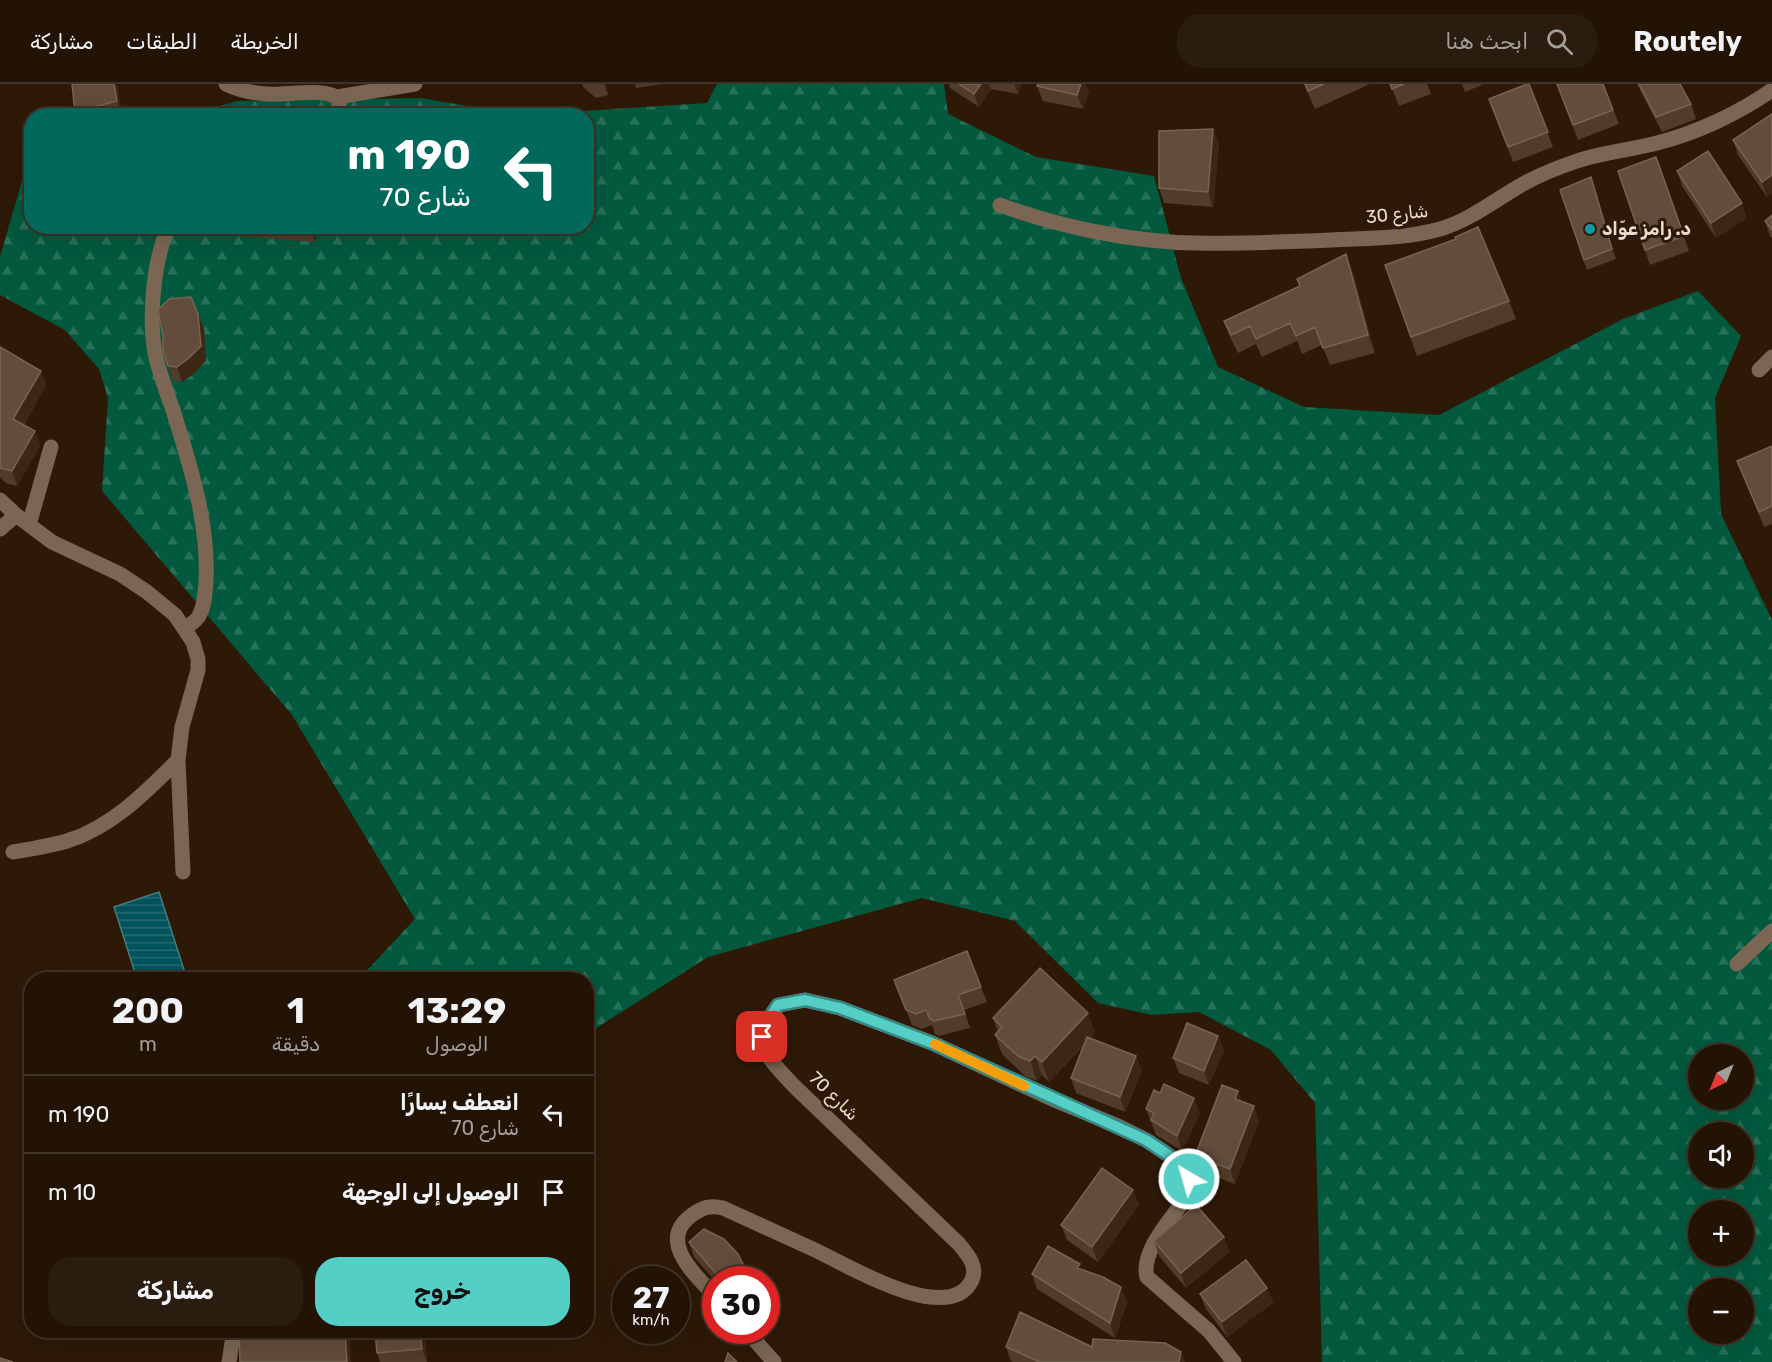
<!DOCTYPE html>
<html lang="ar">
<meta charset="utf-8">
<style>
:root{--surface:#221305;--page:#2a1c0f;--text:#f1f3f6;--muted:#a29e9a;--line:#3f3227;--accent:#55cec6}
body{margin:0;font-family:Rubik,"Noto Sans Arabic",sans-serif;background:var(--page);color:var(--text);direction:rtl;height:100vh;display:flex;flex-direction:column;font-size:22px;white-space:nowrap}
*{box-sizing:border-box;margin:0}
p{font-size:20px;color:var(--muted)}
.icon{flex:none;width:33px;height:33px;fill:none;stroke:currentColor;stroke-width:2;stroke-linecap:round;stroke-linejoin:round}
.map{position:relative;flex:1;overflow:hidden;direction:ltr}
.sheet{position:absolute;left:24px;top:888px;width:570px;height:366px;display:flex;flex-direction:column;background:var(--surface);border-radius:24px;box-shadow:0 6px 24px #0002,0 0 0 2px var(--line);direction:rtl}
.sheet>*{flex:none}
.top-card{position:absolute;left:24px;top:24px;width:570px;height:126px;border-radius:24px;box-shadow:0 6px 24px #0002,0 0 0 2px var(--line);direction:rtl;background:#00695c;color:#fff;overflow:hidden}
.needle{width:39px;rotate:223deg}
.tools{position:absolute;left:1688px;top:960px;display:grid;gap:12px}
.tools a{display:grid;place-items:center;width:66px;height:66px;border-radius:50%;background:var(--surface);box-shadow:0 6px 24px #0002,0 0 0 2px var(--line);font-size:30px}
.speed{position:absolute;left:612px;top:1182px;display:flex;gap:12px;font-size:30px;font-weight:700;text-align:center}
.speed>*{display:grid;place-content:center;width:78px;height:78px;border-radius:50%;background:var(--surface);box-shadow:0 6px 24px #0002,0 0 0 2px var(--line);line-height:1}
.speed small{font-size:15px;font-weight:400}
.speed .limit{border:9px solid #d22;background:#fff;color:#111}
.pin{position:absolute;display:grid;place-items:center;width:51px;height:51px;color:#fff;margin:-26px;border-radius:12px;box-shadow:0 3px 9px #0006}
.me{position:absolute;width:66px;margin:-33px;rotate:322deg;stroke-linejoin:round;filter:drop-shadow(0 0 4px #0008)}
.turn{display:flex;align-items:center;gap:21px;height:126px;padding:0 24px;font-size:27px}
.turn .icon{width:78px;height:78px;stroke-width:2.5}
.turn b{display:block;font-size:42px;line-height:51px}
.eta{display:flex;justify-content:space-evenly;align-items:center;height:102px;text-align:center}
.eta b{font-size:36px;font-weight:700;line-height:42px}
.primary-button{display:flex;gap:12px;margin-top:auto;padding:12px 24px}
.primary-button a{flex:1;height:69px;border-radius:24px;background:var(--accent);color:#111;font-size:24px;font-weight:700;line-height:69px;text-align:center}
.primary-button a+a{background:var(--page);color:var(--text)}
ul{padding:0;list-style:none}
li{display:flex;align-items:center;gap:18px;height:78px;padding:0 24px;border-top:2px solid var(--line)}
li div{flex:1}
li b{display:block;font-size:22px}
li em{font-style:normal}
header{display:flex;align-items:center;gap:36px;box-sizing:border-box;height:84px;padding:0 30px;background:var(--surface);border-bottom:2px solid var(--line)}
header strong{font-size:28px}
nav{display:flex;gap:33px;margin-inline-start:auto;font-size:21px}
.search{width:420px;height:54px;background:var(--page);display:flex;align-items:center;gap:15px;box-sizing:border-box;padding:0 21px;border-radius:24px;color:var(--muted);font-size:22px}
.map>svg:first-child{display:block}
</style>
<header>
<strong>Routely</strong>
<div class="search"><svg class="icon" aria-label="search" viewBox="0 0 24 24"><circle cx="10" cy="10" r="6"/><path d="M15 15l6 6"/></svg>ابحث هنا</div>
<nav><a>الخريطة</a><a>الطبقات</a><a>مشاركة</a></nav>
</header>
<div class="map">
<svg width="1772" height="1278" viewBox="0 0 1772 1278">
<defs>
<pattern id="forest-firs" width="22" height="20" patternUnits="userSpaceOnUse" patternTransform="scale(1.5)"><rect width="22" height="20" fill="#02593e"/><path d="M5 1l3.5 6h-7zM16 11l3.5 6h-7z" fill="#277059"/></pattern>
<pattern id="water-rules" width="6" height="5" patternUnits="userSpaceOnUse" patternTransform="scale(1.5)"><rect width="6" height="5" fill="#01535b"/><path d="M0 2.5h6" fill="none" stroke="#266b72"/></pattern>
</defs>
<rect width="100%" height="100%" fill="#2e1907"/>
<path fill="url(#forest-firs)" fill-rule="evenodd" d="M717 0H944L948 30 1036 73 1154 92 1181 194 1218 283 1304 323 1439 331 1623 235 1698 207 1741 252 1715 314 1721 430 1772 536V1278H1322L1315 1019 1271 966 1199 928 1152 931 1098 919 1015 837 922 814 708 873 587 950 586 896 359 895 415 835 292 631 102 407 108 314 99 285 65 246 0 211V173L25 86 31 84 32 142H586V32L191 31 237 17 420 14 510 29 583 27 707 19ZM1698 970H1743V1016H1698ZM1698 1048H1743V1094H1698ZM1698 1126H1743V1172H1698ZM1698 1204H1743V1250H1698Z"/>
<path fill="url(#water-rules)" stroke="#477c7e" stroke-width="1.5" d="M159 808 187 895H137L114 823Z"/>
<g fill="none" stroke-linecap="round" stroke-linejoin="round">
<path stroke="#7a6652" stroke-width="15" d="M226 0C238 6 253 9 267 10 286 12 327 2 340 16L337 32
M337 13 415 0
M1000 121C1060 143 1132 158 1195 159 1241 160 1286 158 1331 156 1367 154 1405 155 1440 145 1471 136 1496 115 1523 100 1541 90 1559 83 1577 77 1603 68 1631 66 1657 59 1697 49 1739 29 1772 6
M169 142C153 177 148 236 156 274 160 291 167 309 173 326 190 381 209 439 206 497 205 509 205 521 199 532 196 537 189 541 185 545
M1759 286 1772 273
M0 416 16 431 52 458 120 490 147 508 175 531 193 558 198 575V586L182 643 178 676 183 788
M29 441 51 363
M0 445 16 431
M13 768C31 765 50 762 67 757 112 743 146 708 178 676
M1737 880 1772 847
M716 1213C696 1192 656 1157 692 1131 703 1123 711 1121 723 1124 754 1138 784 1152 815 1166 845 1180 949 1244 972 1196 978 1182 968 1171 959 1160L794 1002C767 973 748 957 779 921L805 916 840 924 932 959 1052 1015 1118 1042 1146 1056 1179 1078 1189 1095 1190 1103 1187 1112C1173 1133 1140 1167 1147 1193L1209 1247 1234 1278
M746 1246 774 1278
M229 1278 234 1246"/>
</g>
<path fill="#513b2a" d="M117 0 122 31 76 32 75 28Z
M582 0H606L608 11 596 14 584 4Z
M635 0H662L636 4Z
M949 0H1021L1018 10 991 5 979 23 950 4Z
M1038 0H1086L1089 8 1083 25 1043 17 1037 2Z
M1304 0H1370L1315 25Z
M1390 0H1427L1431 10 1399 22Z
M1462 0H1484L1465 8Z
M1529 0 1553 63 1513 78 1489 15Z
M1557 0H1603L1619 40 1578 56Z
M1637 0H1680L1691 20 1696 35 1662 48Z
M1772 30 1767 113 1738 71 1733 56Z
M1213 45 1219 60 1213 123 1164 119 1159 104Z
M1656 73 1689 167 1650 181 1618 87Z
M1677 87 1747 134 1716 154 1682 102Z
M1594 103 1616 175 1587 186 1560 106Z
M1772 131V154L1770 152 1765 137Z
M188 142H317L315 158 234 152 233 148Z
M1385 181 1509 217 1516 235 1417 272Z
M1353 188 1375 269 1330 281 1322 261 1302 270 1297 257 1262 273 1256 260 1238 269 1231 255 1224 237Z
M204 245 206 276 195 289 182 298 173 297 168 282Z
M0 263 41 287 46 301 24 341 35 347 40 362 17 402 6 399 0 393Z
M1772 362V440L1764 443 1737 377Z
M894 896 981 903 987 918 964 926 970 944 939 952 935 950 932 941 922 945 912 941Z
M993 934 1095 948 1090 954 1142 987 1125 1028 1076 1009 1071 994 1084 961 1049 998 1042 991 1037 997 1025 992 1002 970 995 951 998 948Z
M1218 952 1224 967 1209 1001 1179 989 1173 974Z
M1242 1018 1259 1037 1235 1100 1200 1087 1195 1072Z
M1146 1025 1200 1029 1182 1067 1156 1051Z
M1133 1106 1139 1121 1098 1178 1067 1156 1061 1141Z
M1224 1153 1229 1168 1186 1204 1159 1172 1154 1157Z
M689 1158 747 1188 750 1196H716V1198L694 1173Z
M1082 1186 1127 1218 1115 1254 1037 1205 1032 1190Z
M1267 1204 1273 1219 1227 1253 1206 1225 1200 1210Z
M375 1246H424L427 1278H380L377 1269Z
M1006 1263H1092L1185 1278H1013L1011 1277Z"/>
<path fill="#3c2614" d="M114 0H117L122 31 117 17Z
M604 0H606L608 11Z
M981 0H989L991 5 979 23 974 10Z
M1014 0H1021L1018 10Z
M1081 0H1086L1089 8 1083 25 1077 11Z
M1213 45 1219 60 1213 123 1208 108Z
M1772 91V110L1767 113 1762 98Z
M1591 93 1594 103 1616 175 1612 165Z
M1742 119 1747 134 1716 154 1711 139Z
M309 142H317L315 158Z
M1346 170 1353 188 1375 269 1368 251Z
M198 230 204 245 206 276 195 289 182 298 177 283Z
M41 287 46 301 18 350 13 335Z
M35 347 40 362 17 402 12 387Z
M1088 929 1095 948 1049 998 1042 978Z
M1218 952 1224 967 1209 1001 1204 987Z
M1035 972 1042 991 1037 997 1030 977Z
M1136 972 1142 987 1125 1028 1120 1013Z
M1238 1007 1244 1022 1235 1015Z
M1194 1014 1200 1029 1182 1067 1177 1052Z
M1254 1022 1259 1037 1235 1100 1230 1085Z
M1133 1106 1139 1121 1098 1178 1092 1163Z
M1224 1153 1229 1168 1186 1204 1181 1189Z
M747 1188 750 1196H740Z
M1121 1203 1127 1218 1115 1254 1110 1239Z
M1267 1204 1273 1219 1227 1253 1222 1238Z
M345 1246H346L350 1257 351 1278H347Z
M420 1246H424L427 1278 422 1265Z
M1181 1268 1185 1278H1179Z"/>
<path fill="#624c3b" stroke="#776353" stroke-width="1.5" d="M72 0H114L117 17 75 28Z
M959 0H981L974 10Z
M1038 0H1081L1077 11 1037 2Z
M1305 0H1324L1308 7Z
M1390 0H1404L1392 5Z
M1527 0H1529L1548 48 1508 63 1489 15Z
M1557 0H1603L1613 26 1573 41Z
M1639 0H1680L1691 20 1656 33Z
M1772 30V91L1762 98 1733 56Z
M1213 45 1208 108 1159 104V47Z
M1708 67 1742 119 1711 139 1677 87Z
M1656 73 1684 152 1645 166 1618 87Z
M1591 93 1612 165 1584 176 1560 106Z
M1772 131V146L1765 137Z
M1478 143 1509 217 1411 253 1385 181 1456 155 1455 153Z
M1346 170 1368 251 1323 264 1315 243 1296 252 1290 239 1256 255 1250 242 1231 251 1224 237 1300 202 1297 195Z
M191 213 198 230 201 262 189 274 177 283 168 282 163 267V252L158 226 169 215Z
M0 263 41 287 13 335 35 347 12 387 0 384Z
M1772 362V422L1759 428 1737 377Z
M967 867 981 903 958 911 965 930 934 937 930 935 926 926 916 930 906 926 894 896Z
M1040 884 1088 929 1042 978 1035 972 1030 977 1018 972 995 951 1002 943 993 934Z
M1187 939 1218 952 1204 987 1173 974Z
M1087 953 1136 972 1120 1013 1071 994Z
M1164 1000 1194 1014 1177 1052 1151 1036 1154 1029 1146 1025 1154 1006 1160 1009Z
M1222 1001 1238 1007 1235 1015 1254 1022 1230 1085 1195 1072Z
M1102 1084 1133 1106 1092 1163 1061 1141Z
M1196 1121 1224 1153 1181 1189 1154 1157Z
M704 1145 724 1155 738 1170 747 1188 740 1196H720L718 1192 689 1158Z
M1048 1162 1080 1180 1077 1184 1103 1193 1121 1203 1110 1239 1032 1190Z
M1246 1176 1267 1204 1222 1238 1200 1210Z
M1020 1228 1092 1263 1093 1255 1165 1259 1181 1268 1179 1278H1040L1006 1263Z
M239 1246H345L347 1278H240Z
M375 1246H420L422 1265 377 1269Z
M728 1269 737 1278H725Z
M0 1274 13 1278H0Z"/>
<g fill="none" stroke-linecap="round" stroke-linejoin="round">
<defs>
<path id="route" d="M762 953 765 940 778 921 805 916 840 924 932 959 1146 1056 1179 1078 1186 1086 1189 1095"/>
</defs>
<use href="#route" stroke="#378681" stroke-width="15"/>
<use href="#route" stroke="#55cec6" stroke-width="10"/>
<path stroke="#f59e0b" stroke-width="10" d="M935 960 1024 1002"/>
</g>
<circle fill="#0f9aa8" stroke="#2e1907" stroke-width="2" cx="1590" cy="145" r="6"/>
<g text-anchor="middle" stroke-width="6" stroke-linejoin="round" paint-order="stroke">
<g font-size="18" fill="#eadbd0" stroke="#2e1907">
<text transform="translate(1397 130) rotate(-6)" y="6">شارع 30</text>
<text transform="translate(834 1012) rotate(44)" y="6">شارع 70</text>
</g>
<g font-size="18" font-weight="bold" fill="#eadbd0" stroke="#2e1907" text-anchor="start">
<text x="1602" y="151">د. رامز عوّاد</text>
</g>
</g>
</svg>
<div class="tools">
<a><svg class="needle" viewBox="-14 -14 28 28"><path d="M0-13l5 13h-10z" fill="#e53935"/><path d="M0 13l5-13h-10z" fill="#a29e9a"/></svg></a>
<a><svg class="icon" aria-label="sound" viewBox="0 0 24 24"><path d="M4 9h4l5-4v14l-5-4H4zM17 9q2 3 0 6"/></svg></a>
<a>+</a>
<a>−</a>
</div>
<div class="speed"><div>27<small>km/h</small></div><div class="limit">30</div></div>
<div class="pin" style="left:762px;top:953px;background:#d93025"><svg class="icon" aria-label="arrive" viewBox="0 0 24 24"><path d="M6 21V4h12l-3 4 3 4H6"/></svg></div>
<svg class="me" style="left:1189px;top:1095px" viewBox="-20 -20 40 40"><circle r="17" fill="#55cec6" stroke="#fff" stroke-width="3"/><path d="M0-11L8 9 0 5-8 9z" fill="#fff"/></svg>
<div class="top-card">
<div class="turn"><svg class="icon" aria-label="left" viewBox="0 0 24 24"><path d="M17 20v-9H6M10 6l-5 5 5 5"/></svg><div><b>190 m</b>شارع 70</div></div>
</div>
<section class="sheet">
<div class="eta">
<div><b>13:29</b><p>الوصول</p></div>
<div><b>1</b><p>دقيقة</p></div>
<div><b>200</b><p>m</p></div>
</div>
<ul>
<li><svg class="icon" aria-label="left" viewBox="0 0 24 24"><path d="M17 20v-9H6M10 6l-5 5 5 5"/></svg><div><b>انعطف يسارًا</b><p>شارع 70</p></div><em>190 m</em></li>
<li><svg class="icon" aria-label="arrive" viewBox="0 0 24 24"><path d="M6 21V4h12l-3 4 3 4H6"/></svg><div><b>الوصول إلى الوجهة</b></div><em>10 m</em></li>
</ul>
<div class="primary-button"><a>خروج</a><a>مشاركة</a></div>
</section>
</div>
